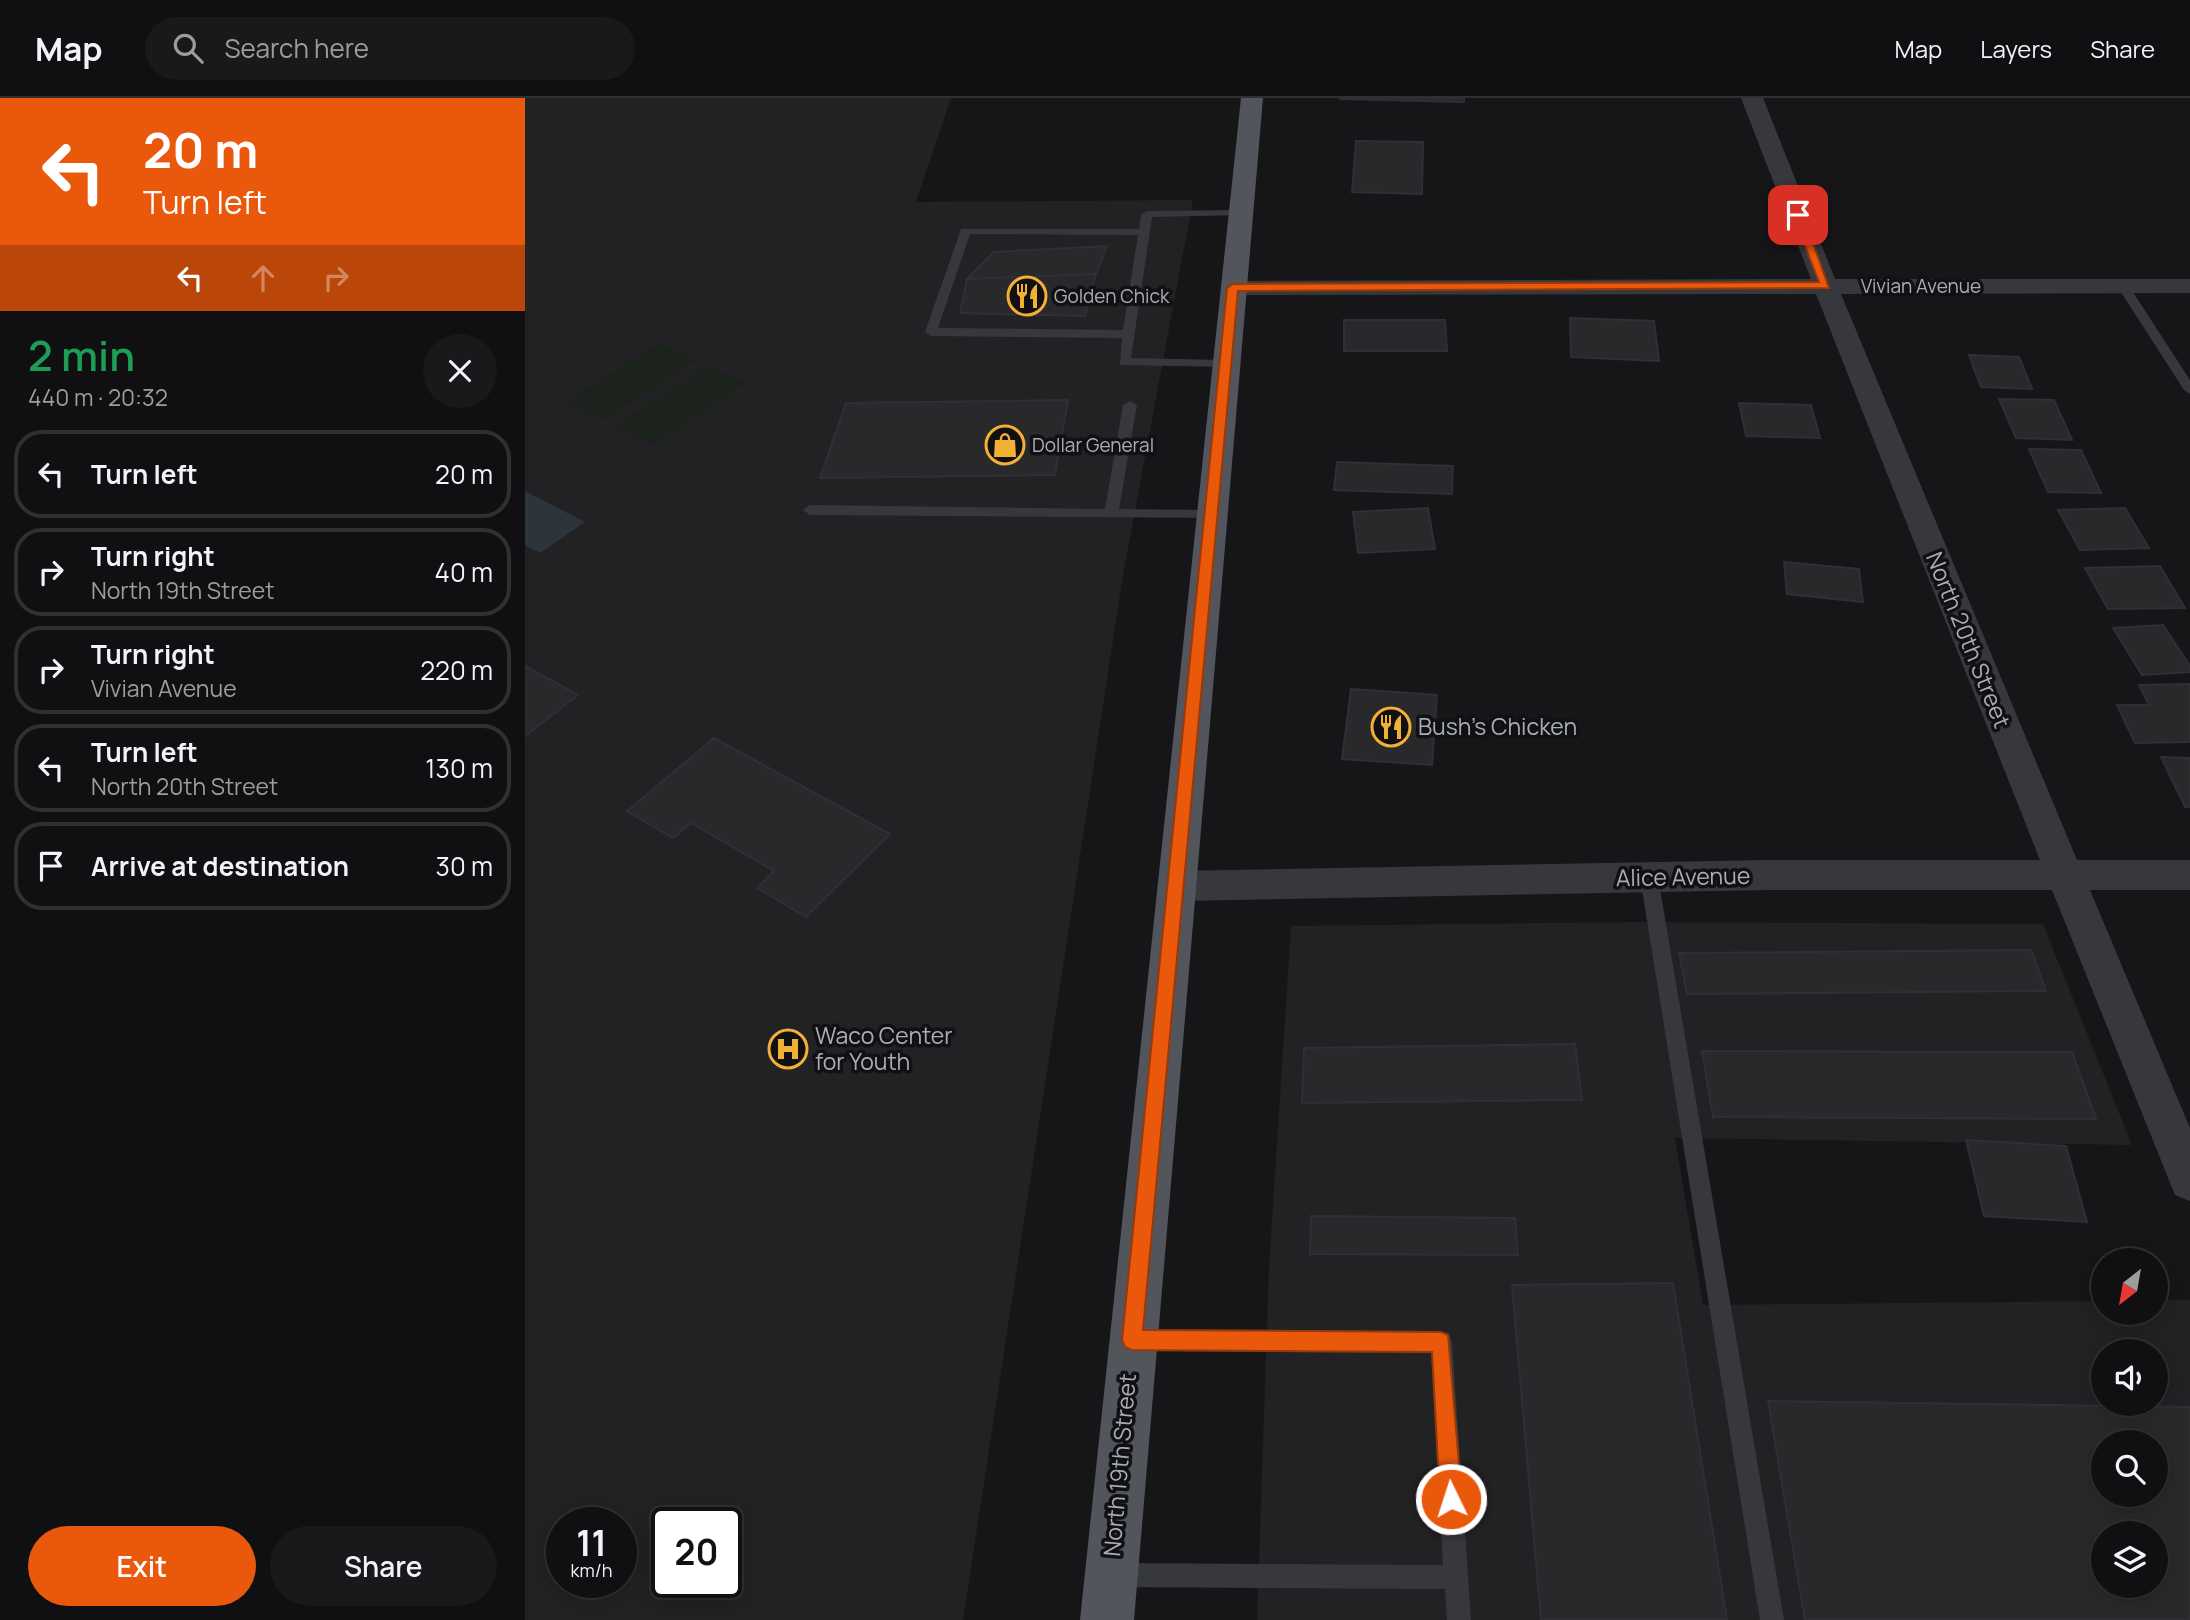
<!DOCTYPE html>
<meta charset="utf-8">
<style>
:root{--surface:#101012;--page:#19191b;--text:#f1f3f6;--muted:#9c9d9f;--line:#303032;--accent:#ea580c}
body{margin:0;font-family:Manrope,sans-serif;background:var(--page);color:var(--text);height:100vh;display:flex;flex-direction:column;font-size:26px;white-space:nowrap}
*{box-sizing:border-box;margin:0}
p{font-size:23px;color:var(--muted)}
.icon{flex:none;width:38px;height:38px;fill:none;stroke:currentColor;stroke-width:2;stroke-linecap:round;stroke-linejoin:round}
.map{position:relative;flex:1;overflow:hidden}
.drawer{display:flex;flex-direction:column;background:var(--surface);width:525px}
.drawer>*{flex:none}
.hud{background:#ea580c;color:#fff;overflow:hidden}
.needle{width:46px;rotate:211deg}
.controls{position:absolute;left:1566px;top:1150px;display:grid;gap:14px}
.controls a{display:grid;place-items:center;width:77px;height:77px;border-radius:50%;background:var(--surface);box-shadow:0 4px 18px #0003,0 0 0 2px var(--line);font-size:35px}
.speed{position:absolute;left:21px;top:1409px;display:flex;gap:14px;font-size:35px;font-weight:700;text-align:center}
.speed>*{display:grid;place-content:center;width:91px;height:91px;border-radius:50%;background:var(--surface);box-shadow:0 4px 18px #0003,0 0 0 2px var(--line);line-height:1}
.speed small{font-size:18px;font-weight:400}
.speed .limit{border:4px solid #111;border-radius:10px;background:#fff;color:#111}
.pin{position:absolute;display:grid;place-items:center;width:60px;height:60px;color:#fff;margin:-30px;border-radius:14px;box-shadow:0 4px 10px #0006}
.me{position:absolute;width:77px;margin:-38px;rotate:356deg;stroke-linejoin:round;filter:drop-shadow(0 0 5px #0008)}
.turn{display:flex;align-items:center;gap:24px;height:147px;padding:0 28px;font-size:32px}
.turn .icon{width:91px;height:91px;stroke-width:2.5}
.turn b{display:block;font-size:49px;line-height:60px}
.lanes{display:flex;align-items:center;height:66px;padding:0 28px;background:#0003;justify-content:center;gap:35px;direction:ltr}
.lanes .off{opacity:.35}
.round{display:grid;place-items:center;flex:none;width:74px;height:74px;border-radius:37px;background:var(--page)}
.headline{display:flex;align-items:center;justify-content:space-between;height:119px;padding:0 28px}
h1{font-size:42px;font-weight:600;line-height:52px;color:#1e9e55}
.action{display:flex;gap:14px;margin-top:auto;padding:14px 28px}
.action a{flex:1;height:80px;border-radius:42px;background:var(--accent);color:#fff;font-size:28px;font-weight:600;line-height:80px;text-align:center}
.action a+a{background:var(--page);color:var(--text)}
ul{padding:0;list-style:none}
li{display:flex;align-items:center;gap:21px;height:88px;margin:0 14px 10px;padding:0 14px;border:4px solid var(--line);border-radius:28px}
li div{flex:1}
li b{display:block;font-size:26px}
li em{font-style:normal}
header{display:flex;align-items:center;gap:42px;box-sizing:border-box;height:98px;padding:0 35px;background:var(--surface);border-bottom:2px solid var(--line)}
header strong{font-size:33px}
nav{display:flex;gap:38px;margin-inline-start:auto;font-size:24px}
.search{width:490px;height:63px;background:var(--page);display:flex;align-items:center;gap:18px;box-sizing:border-box;padding:0 24px;border-radius:38px;color:var(--muted);font-size:26px}
main{display:flex;flex:1;min-height:0}
.map>svg:first-child{display:block}
</style>
<header>
<strong>Map</strong>
<div class="search"><svg class="icon" aria-label="search" viewBox="0 0 24 24"><circle cx="10" cy="10" r="6"/><path d="M15 15l6 6"/></svg>Search here</div>
<nav><a>Map</a><a>Layers</a><a>Share</a></nav>
</header>
<main>
<section class="drawer">
<div class="hud">
<div class="turn"><svg class="icon" aria-label="left" viewBox="0 0 24 24"><path d="M17 20v-9H6M10 6l-5 5 5 5"/></svg><div><b>20 m</b>Turn left</div></div>
<div class="lanes"><svg class="icon" aria-label="left" viewBox="0 0 24 24"><path d="M17 20v-9H6M10 6l-5 5 5 5"/></svg><svg class="icon off" aria-label="ahead" viewBox="0 0 24 24"><path d="M12 20V5M6 11l6-6 6 6"/></svg><svg class="icon off" aria-label="right" viewBox="0 0 24 24"><path d="M7 20v-9h11M14 6l5 5-5 5"/></svg></div>
</div>
<div class="headline"><div><h1>2 min</h1><p>440 m · 20:32</p></div><a class="round"><svg class="icon" aria-label="close" viewBox="0 0 24 24"><path d="M6 6l12 12M18 6L6 18"/></svg></a></div>
<ul>
<li><svg class="icon" aria-label="left" viewBox="0 0 24 24"><path d="M17 20v-9H6M10 6l-5 5 5 5"/></svg><div><b>Turn left</b></div><em>20 m</em></li>
<li><svg class="icon" aria-label="right" viewBox="0 0 24 24"><path d="M7 20v-9h11M14 6l5 5-5 5"/></svg><div><b>Turn right</b><p>North 19th Street</p></div><em>40 m</em></li>
<li><svg class="icon" aria-label="right" viewBox="0 0 24 24"><path d="M7 20v-9h11M14 6l5 5-5 5"/></svg><div><b>Turn right</b><p>Vivian Avenue</p></div><em>220 m</em></li>
<li><svg class="icon" aria-label="left" viewBox="0 0 24 24"><path d="M17 20v-9H6M10 6l-5 5 5 5"/></svg><div><b>Turn left</b><p>North 20th Street</p></div><em>130 m</em></li>
<li><svg class="icon" aria-label="arrive" viewBox="0 0 24 24"><path d="M6 21V4h12l-3 4 3 4H6"/></svg><div><b>Arrive at destination</b></div><em>30 m</em></li>
</ul>
<div class="action"><a>Exit</a><a>Share</a></div>
</section>
<div class="map">
<svg width="1665" height="1522" viewBox="0 0 1665 1522">
<rect width="100%" height="100%" fill="#161618"/>
<path fill="#222225" fill-rule="evenodd" d="M0 0H426L391 104 668 102 598 477 438 1522H0ZM37 1424H96V1484H37ZM142 1424H201V1484H142Z
M1114 824 1518 826 1607 1047 1150 1040 1178 1207 1578 1203V1214H1631V1202H1665V1522H732L744 1169 766 828ZM1578 1253H1631V1306H1578ZM1578 1344H1631V1396H1578ZM1578 1435H1631V1488H1578Z"/>
<path fill="#1c231d" d="M134 246 172 262 78 322 40 304Z
M183 268 222 285 128 347 89 328Z"/>
<path fill="#2c353c" d="M0 393 60 424 15 455 0 447Z"/>
<path fill="#29292c" stroke="#303034" stroke-width="2" fill-rule="evenodd" d="M939 0V4L815 1V0Z
M831 43 898 44 897 96 827 94Z
M582 148 571 176 442 181 469 154Z
M571 176 560 218 435 215 442 181Z
M1045 220 1129 223 1134 263 1046 259Z
M819 222H920L922 253H819Z
M1444 257 1494 259 1507 291 1456 289Z
M1474 301 1529 302 1547 342 1491 340Z
M543 302 530 377 295 380 321 305Z
M1214 305 1286 307 1295 340 1221 338Z
M1504 351 1556 352 1576 395 1523 394Z
M812 364 928 368 927 396 809 392Z
M903 410 910 451 833 455 828 414Z
M1600 410 1624 450 1555 452 1533 412Z
M1259 464 1334 471 1338 504 1262 496Z
M1635 468 1660 510 1583 511 1560 470Z
M1638 527 1665 568V574L1617 577 1588 530Z
M0 568 53 597 0 638Z
M1665 586V644L1610 645 1592 607H1624L1614 587Z
M826 591 912 597 907 667 817 661Z
M189 640 365 736 281 819 232 790 249 773 166 725 148 740 102 713Z
M1636 659 1665 660V709H1660Z
M1506 852 1521 893 1162 896 1154 855Z
M1050 946 1057 1002 777 1005 779 950Z
M1177 953 1547 954 1571 1021 1188 1019Z
M1441 1042 1541 1048 1562 1124 1459 1118Z
M786 1118 990 1120 993 1157 785 1156Z
M1148 1185 1202 1522H1016L987 1187Z
M1243 1303 1665 1309V1522H1280ZM1578 1344H1631V1396H1578ZM1578 1435H1631V1488H1578Z"/>
<g fill="none" stroke-linecap="round" stroke-linejoin="round">
<path fill="#37383d" fill-rule="evenodd" d="M715 112 719 113V117L627 119 606 260 700 262 706 266 704 269 595 267 597 240 406 238 400 234 436 131H614L616 116 622 113ZM445 136 613 137 598 232 413 230Z
M1594 185H1602L1665 282V296L1659 292 1592 188Z
M605 303 612 307 594 411 688 412 693 414V420L285 417 278 412 285 407 580 411 598 307Z
M1124 772 1130 774 1133 779 1259 1522H1235L1115 779 1118 774Z
M608 1231 916 1233 924 1236 927 1244 946 1522H922L920 1491 589 1489 580 1486 577 1477 580 1468 589 1465 918 1467 906 1255 608 1253 600 1250 597 1242 600 1234Z"/>
<path fill="#37383d" fill-rule="evenodd" d="M1216 0H1238L1310 181H1665V195L1316 196 1552 762H1665V792H1565L1665 1030V1103L1650 1097 1527 792H1244L651 803 638 799 632 788 638 777 651 773 1244 762H1515L1291 196 708 197 699 195 696 190 699 185 708 183 1286 181Z"/>
<path fill="#53555c" fill-rule="evenodd" d="M716 0H738L609 1522H555Z"/>
</g>
<path fill="#ea580c" stroke="#983908" stroke-width="2" d="M1273 114 1278 117 1304 190 713 193 618 1232 916 1234 923 1237 937 1401 934 1409 926 1412 918 1409 915 1401 907 1254 607 1252 600 1249 597 1242 702 190 708 186 1294 184 1268 117Z"/>
<defs>
<symbol id="restaurant-ring" viewBox="-11 -11 22 22"><circle r="9.5" fill="#111113" stroke="#f2b134" stroke-width="1.5"/><path d="M-5-6h1v4h1v-4h1v4h1v-4h1v5L-1.5 .5V6h-2V.5L-5-1ZM5-6V6H3V1.5H1.5Q1.5-4 5-6Z" fill="#f2b134"/></symbol>
<symbol id="shop-ring" viewBox="-11 -11 22 22"><circle r="9.5" fill="#111113" stroke="#f2b134" stroke-width="1.5"/><path d="M-5-2.5h2.3a2.7 3.5 0 0 1 5.4 0H5L5.5 6h-11ZM-1.5-2.5h3a1.5 2.3 0 0 0-3 0Z" fill="#f2b134"/></symbol>
<symbol id="hospital-ring" viewBox="-11 -11 22 22"><circle r="9.5" fill="#111113" stroke="#f2b134" stroke-width="1.5"/><path d="M-5-5h3v3.5h4V-5h3V5h-3V1.5h-4V5h-3Z" fill="#f2b134"/></symbol>
</defs>
<g fill-rule="evenodd">
<use href="#restaurant-ring" x="480" y="176" width="44" height="44"/>
<use href="#shop-ring" x="458" y="325" width="44" height="44"/>
<use href="#restaurant-ring" x="844" y="607" width="44" height="44"/>
<use href="#hospital-ring" x="241" y="929" width="44" height="44"/>
</g>
<g text-anchor="middle" stroke-width="7" stroke-linejoin="round" paint-order="stroke">
<g font-size="19" fill="#a8adb8" stroke="#111113">
<text x="1396" y="195">Vivian Avenue</text>
</g>
<g font-size="19" fill="#a8adb8" stroke="#111113" text-anchor="start">
<text x="529" y="205">Golden Chick</text>
<text x="507" y="354">Dollar General</text>
</g>
<g font-size="23" fill="#a8adb8" stroke="#111113">
<text transform="translate(1443 542) rotate(68)" y="8">North 20th Street</text>
<text transform="translate(1158 779) rotate(-1)" y="8">Alice Avenue</text>
<text transform="translate(595 1367) rotate(-85)" y="8">North 19th Street</text>
</g>
<g font-size="23" fill="#a8adb8" stroke="#111113" text-anchor="start">
<text x="893" y="637">Bush's Chicken</text>
<text x="290" y="946">Waco Center<tspan x="290" dy="26">for Youth</tspan></text>
</g>
</g>
</svg>
<div class="controls">
<a><svg class="needle" viewBox="-14 -14 28 28"><path d="M0-13l5 13h-10z" fill="#e53935"/><path d="M0 13l5-13h-10z" fill="#9c9d9f"/></svg></a>
<a><svg class="icon" aria-label="sound" viewBox="0 0 24 24"><path d="M4 9h4l5-4v14l-5-4H4zM17 9q2 3 0 6"/></svg></a>
<a><svg class="icon" aria-label="search" viewBox="0 0 24 24"><circle cx="10" cy="10" r="6"/><path d="M15 15l6 6"/></svg></a>
<a><svg class="icon" aria-label="layers" viewBox="0 0 24 24"><path d="M12 4l9 5-9 5-9-5zM3 14l9 5 9-5"/></svg></a>
</div>
<div class="speed"><div>11<small>km/h</small></div><div class="limit">20</div></div>
<div class="pin" style="left:1273px;top:117px;background:#d93025"><svg class="icon" aria-label="arrive" viewBox="0 0 24 24"><path d="M6 21V4h12l-3 4 3 4H6"/></svg></div>
<svg class="me" style="left:926px;top:1401px" viewBox="-20 -20 40 40"><circle r="17" fill="#ea580c" stroke="#fff" stroke-width="3"/><path d="M0-11L8 9 0 5-8 9z" fill="#fff"/></svg>
</div>
</main>
